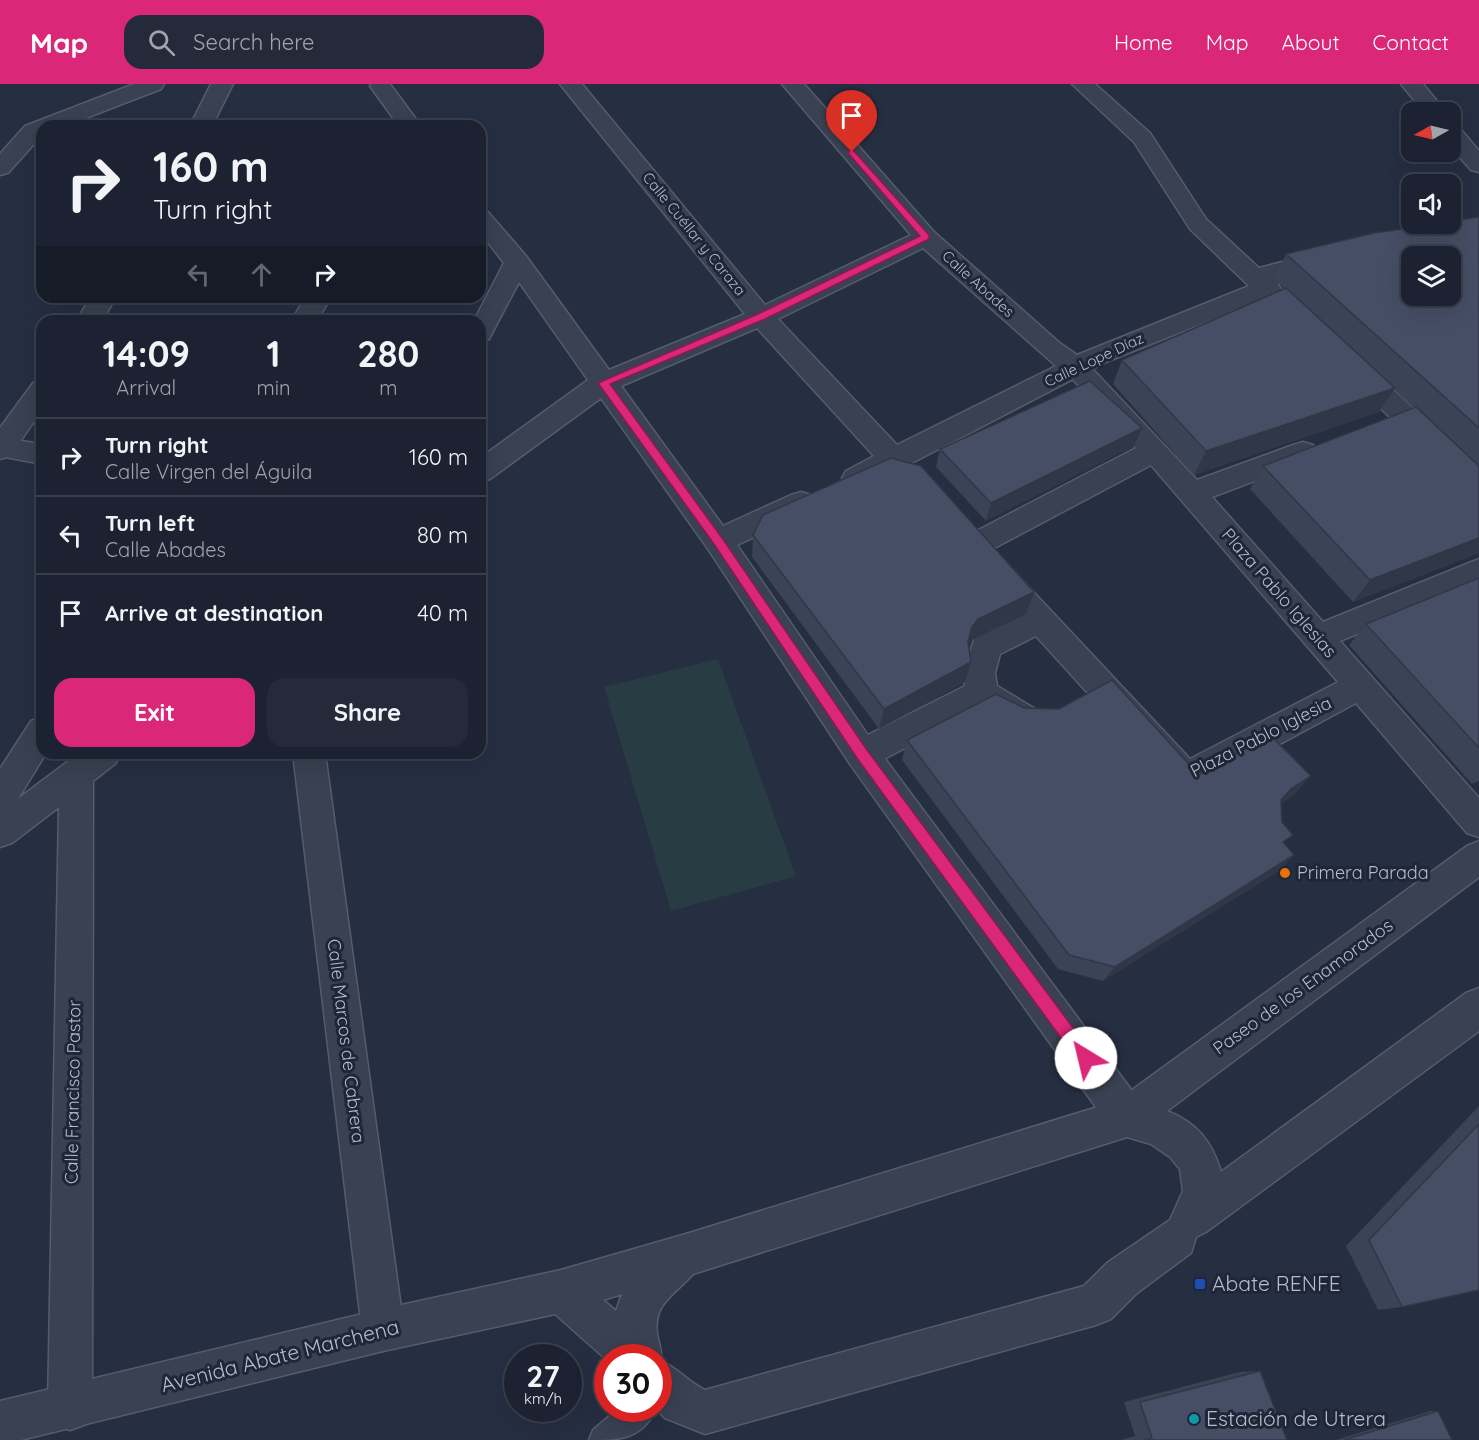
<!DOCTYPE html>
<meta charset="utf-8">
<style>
:root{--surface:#1c2232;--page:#252a3a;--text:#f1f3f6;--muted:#a0a4ac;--line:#3a3f4d;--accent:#db2777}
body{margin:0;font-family:Quicksand,sans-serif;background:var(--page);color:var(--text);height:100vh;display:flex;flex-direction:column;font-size:22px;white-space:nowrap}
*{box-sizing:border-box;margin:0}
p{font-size:20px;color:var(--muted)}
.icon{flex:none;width:33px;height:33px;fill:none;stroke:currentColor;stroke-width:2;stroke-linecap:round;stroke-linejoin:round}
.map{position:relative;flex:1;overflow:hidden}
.panel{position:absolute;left:36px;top:231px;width:450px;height:444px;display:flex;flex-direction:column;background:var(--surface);border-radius:18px;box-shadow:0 6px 24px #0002,0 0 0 2px var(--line)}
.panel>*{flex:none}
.guide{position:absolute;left:36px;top:36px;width:450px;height:183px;border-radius:18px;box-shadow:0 6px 24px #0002,0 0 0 2px var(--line);background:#1c2232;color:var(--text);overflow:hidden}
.needle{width:39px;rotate:262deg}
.fabs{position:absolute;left:1401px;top:18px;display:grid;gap:12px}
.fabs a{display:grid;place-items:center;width:60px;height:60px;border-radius:12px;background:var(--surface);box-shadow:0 6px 24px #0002,0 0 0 2px var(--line);font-size:30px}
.speed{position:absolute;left:504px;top:1260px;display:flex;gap:12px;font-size:30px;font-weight:700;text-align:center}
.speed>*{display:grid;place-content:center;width:78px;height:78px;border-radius:50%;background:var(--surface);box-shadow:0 6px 24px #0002,0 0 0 2px var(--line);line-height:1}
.speed small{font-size:15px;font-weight:400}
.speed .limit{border:9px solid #d22;background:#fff;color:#111}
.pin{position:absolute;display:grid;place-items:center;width:51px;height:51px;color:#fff;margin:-62px -26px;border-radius:50% 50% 50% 0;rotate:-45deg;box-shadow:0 0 6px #0007}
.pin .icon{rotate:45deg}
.me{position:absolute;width:66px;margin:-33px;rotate:324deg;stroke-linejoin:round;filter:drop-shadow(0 0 4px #0008)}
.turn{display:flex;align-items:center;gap:21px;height:126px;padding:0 18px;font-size:27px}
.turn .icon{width:78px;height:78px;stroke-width:2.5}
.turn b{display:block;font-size:42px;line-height:51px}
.lanes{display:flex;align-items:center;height:57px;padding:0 18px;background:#0003;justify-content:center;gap:30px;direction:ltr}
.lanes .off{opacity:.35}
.eta{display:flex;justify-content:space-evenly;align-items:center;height:102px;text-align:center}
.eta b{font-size:36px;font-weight:700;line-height:42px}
.action{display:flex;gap:12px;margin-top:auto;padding:12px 18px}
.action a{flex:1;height:69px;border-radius:18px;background:var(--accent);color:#fff;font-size:24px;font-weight:700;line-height:69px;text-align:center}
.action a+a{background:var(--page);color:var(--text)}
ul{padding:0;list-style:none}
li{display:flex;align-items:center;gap:18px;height:78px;padding:0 18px;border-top:2px solid var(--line)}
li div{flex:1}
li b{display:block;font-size:22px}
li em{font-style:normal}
header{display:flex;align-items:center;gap:36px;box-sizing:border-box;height:84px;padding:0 30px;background:var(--accent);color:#fff}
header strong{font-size:28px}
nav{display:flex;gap:33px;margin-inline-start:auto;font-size:21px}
.search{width:420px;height:54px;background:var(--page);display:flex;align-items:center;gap:15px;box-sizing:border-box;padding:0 21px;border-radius:18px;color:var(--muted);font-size:22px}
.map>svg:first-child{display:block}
</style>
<header>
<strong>Map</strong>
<div class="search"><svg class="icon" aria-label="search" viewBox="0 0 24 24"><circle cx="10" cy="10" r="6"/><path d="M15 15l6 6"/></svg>Search here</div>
<nav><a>Home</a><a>Map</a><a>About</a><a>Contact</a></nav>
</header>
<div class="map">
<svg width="1479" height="1356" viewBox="0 0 1479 1356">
<rect width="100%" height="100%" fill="#262e42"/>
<path fill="#283c43" d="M718 575 796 792 671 827 604 603Z"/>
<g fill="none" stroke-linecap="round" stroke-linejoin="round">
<defs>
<path id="service" d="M619 1324H656C643 1356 618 1356 589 1356L593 1346Z"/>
<path id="pedestrian" d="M1075 273 1084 276 1197 396 1293 361 1303 358 1313 361 1317 368 1313 375 1212 413 1323 538 1479 475V500L1340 557 1479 714V753L1467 749 1356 619 1198 704 1186 709 1174 704 1036 552 1000 570 995 589 997 602 1037 626 1042 636 1037 646C1016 653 999 636 981 625L874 680 862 684 850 680 846 670 850 660 965 602 963 589 975 553 1018 532 983 490 987 482 998 478 1009 482 1190 675 1338 598 1151 381 983 470 973 473 963 470 958 462 963 454 1136 364 1066 288 1062 282 1066 276Z"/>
<path id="minor" d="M134 0H164L161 5 65 42H42V51L8 89 0 91V70L25 42Z
M372 0H390L421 42H399L370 2Z
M560 0H582L765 221 911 151 782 0H804L934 148 1061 260 1077 271 1249 202 1190 145 1134 58 1072 0H1095L1150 49 1206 135 1259 184 1321 168 1330 171 1333 176 1330 181 1278 195V201L1288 213 1285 219 1276 221 1263 215 1106 278 904 383 856 404 846 401 842 394 846 387 874 372 757 244 621 302 723 442 791 411 801 408 811 411 815 419 811 427 737 461 874 660 1141 1019 1147 1033 1141 1047 1127 1053 1113 1047 850 680 708 465 601 314 490 395 480 398V374L588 296 519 198 489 255 480 258V237H474L504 179 480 148V126L488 128 526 172 609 286 745 230ZM923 164 1056 282 897 361 778 235Z
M306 213H331L317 237H291Z
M1354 275 1363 278 1479 385V412L1469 409 1345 290 1341 284 1345 278Z
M0 354 42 360V380L0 372Z
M42 633V669H46L18 715 79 669H120L116 679 93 697 92 1324 86 1340 70 1346 54 1340 48 1324 59 723 12 759 0 763V685L31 637Z
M293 669H325L404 1246 398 1261 383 1267 368 1261 362 1246Z"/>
<path id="tertiary" d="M211 0H233L212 42H190Z
M1401 0H1423L1446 28H1424Z
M1450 40 1458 42 1479 67V88L1471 86 1450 62Z
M91 213H116L102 237H76Z
M42 297V326L10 372 0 375V344L33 299Z
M1479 757V793L1167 1027C1197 1039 1212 1057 1221 1088L1466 909 1479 904V947L1206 1148 1196 1153 1191 1169 1137 1209 1111 1235 1096 1241 705 1350 665 1334 655 1324H658V1274H608V1277L555 1230 383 1267 21 1356H0V1317L383 1225 561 1186 686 1150 1117 1017 1467 762ZM1127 1053 1151 1060 1170 1073 1180 1085 1183 1107 1170 1136 1107 1179 1084 1202 705 1306C689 1299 678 1284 661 1277 663 1269 658 1258 657 1249 653 1219 676 1210 693 1190ZM622 1210 616 1227 603 1216Z"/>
</defs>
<use href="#service" stroke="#555c6c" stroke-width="3"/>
<use href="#pedestrian" stroke="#555c6c" stroke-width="3"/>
<use href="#minor" stroke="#555c6c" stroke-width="3"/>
<use href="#tertiary" stroke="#555c6c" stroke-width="3"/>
<use href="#service" fill="#3a4152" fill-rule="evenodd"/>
<use href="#pedestrian" fill="#3a4152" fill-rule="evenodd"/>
<use href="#minor" fill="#3a4152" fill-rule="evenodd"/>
<use href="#tertiary" fill="#3a4152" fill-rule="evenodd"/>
</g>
<path fill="#3b4356" d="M1479 133V469L1353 518 1250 405 1263 382 1414 324 1394 305 1379 328 1194 391 1113 300 1122 276 1284 204 1274 195 1286 170Z
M1142 344 1134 362 986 437 936 383 940 365Z
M753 451 1034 508 1026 530 972 556 968 561 971 578 965 598 879 645 752 473Z
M1479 494V697L1472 700 1349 561 1366 540Z
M1024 624 1199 691 1294 711 1281 719 1284 760 1294 771 1277 788 1103 897 1058 885 902 676 907 656Z
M1479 1022V1206L1402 1223 1378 1226 1346 1162Z
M1260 1287 1287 1356H1121L1135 1352 1124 1318 1240 1288Z
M1430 1327H1438L1452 1356H1336Z"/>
<path fill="#303746" d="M1395 304 1379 328 1194 391 1206 367Z
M1142 344 1134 362 986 437 991 419Z
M1479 454V469L1353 518 1370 496Z
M1034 508 1026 530 972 556 966 564 972 543 978 535Z
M971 578 965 598 879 645 884 625Z
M1311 692 1294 711 1274 723 1291 705Z
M1294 771 1277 788 1103 897 1115 883Z"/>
<path fill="#454e64" stroke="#303746" stroke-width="1.5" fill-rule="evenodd" d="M1479 133V344L1286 170 1374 149 1437 140H1450V137ZM1412 172H1450V212H1412Z
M1286 204 1395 304 1206 367 1122 276Z
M1090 297 1142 344 991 419 940 365Z
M1416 323 1479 382V454L1370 496 1263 382Z
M891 374 921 382 1034 508 978 535 972 543 968 558 971 578 884 625 753 451 763 431Z
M1479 494V664L1366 540Z
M1112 596 1199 691 1270 651 1311 692 1291 705 1281 716 1282 738 1293 751 1283 758 1294 771 1115 883 1069 871 907 656 996 610 1024 624 1059 625Z
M1479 1040V1206L1402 1223 1369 1156Z
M1260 1287 1287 1356H1143L1152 1354 1140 1318Z
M1438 1327 1452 1356H1344Z"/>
<path fill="#db2777" stroke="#8e194d" stroke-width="1.5" d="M852 65 929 151V155L765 235 610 300 722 454 867 666 1091 968 1093 974 1091 980 1086 982 1080 980 857 674 714 460 598 299 758 230 920 152 849 70 848 68Z"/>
<circle fill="#e8710a" stroke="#1f2637" stroke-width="2" cx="1285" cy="789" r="6"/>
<rect fill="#1a4fb4" stroke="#1f2637" stroke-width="2" x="1194" y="1194" width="12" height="12" rx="3"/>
<circle fill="#0f9aa8" stroke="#1f2637" stroke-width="2" cx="1194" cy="1335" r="6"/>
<g text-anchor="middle" stroke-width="6" stroke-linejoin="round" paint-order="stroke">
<g font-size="15" fill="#b7bccc" stroke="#1f2637">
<text transform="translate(694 150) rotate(51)" y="5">Calle Cuéllar y Caraza</text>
<text transform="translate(978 200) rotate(42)" y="5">Calle Abades</text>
<text transform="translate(1094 276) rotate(-25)" y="5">Calle Lope Díaz</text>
</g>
<g font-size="18" fill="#b7bccc" stroke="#1f2637">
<text transform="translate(1279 509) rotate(49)" y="6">Plaza Pablo Iglesias</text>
<text transform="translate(1261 653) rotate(-27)" y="6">Plaza Pablo Iglesia</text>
<text transform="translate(1303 903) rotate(-36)" y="6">Paseo de los Enamorados</text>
<text transform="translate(346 957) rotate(83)" y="6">Calle Marcos de Cabrera</text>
<text transform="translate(73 1008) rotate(-89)" y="6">Calle Francisco Pastor</text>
</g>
<g font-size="18" fill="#b7bccc" stroke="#1f2637" text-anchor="start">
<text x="1297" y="795">Primera Parada</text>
</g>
<g font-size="21" fill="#b7bccc" stroke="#1f2637" text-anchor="start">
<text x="1212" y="1207">Abate RENFE</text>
<text x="1206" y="1342">Estación de Utrera</text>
</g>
<g font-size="21" fill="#b7bccc" stroke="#1f2637">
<text transform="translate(280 1272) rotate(-14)" y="7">Avenida Abate Marchena</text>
</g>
</g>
</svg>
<div class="fabs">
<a><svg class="needle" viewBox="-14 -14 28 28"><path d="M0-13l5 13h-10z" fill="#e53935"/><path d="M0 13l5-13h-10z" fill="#a0a4ac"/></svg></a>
<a><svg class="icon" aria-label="sound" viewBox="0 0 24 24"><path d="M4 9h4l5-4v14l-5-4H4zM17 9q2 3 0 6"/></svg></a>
<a><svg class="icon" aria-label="layers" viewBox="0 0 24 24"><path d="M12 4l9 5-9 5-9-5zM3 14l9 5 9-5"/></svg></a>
</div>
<div class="speed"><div>27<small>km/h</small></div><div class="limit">30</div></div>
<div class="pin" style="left:852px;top:68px;background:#d93025"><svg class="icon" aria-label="arrive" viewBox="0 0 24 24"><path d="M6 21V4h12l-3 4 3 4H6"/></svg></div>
<svg class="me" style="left:1086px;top:974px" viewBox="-20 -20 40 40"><circle r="19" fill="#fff"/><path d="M0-13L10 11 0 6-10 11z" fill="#db2777"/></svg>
<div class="guide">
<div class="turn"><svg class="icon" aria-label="right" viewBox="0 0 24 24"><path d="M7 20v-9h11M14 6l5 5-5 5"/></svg><div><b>160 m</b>Turn right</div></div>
<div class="lanes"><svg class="icon off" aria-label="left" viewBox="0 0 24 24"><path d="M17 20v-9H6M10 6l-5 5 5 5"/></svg><svg class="icon off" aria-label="ahead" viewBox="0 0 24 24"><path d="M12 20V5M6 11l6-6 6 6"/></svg><svg class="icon" aria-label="right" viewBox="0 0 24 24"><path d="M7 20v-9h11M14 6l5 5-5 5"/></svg></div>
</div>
<section class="panel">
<div class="eta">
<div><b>14:09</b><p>Arrival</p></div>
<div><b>1</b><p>min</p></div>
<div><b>280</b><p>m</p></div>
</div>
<ul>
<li><svg class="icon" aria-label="right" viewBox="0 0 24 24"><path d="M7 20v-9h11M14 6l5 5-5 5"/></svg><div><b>Turn right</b><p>Calle Virgen del Águila</p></div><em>160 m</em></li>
<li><svg class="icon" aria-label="left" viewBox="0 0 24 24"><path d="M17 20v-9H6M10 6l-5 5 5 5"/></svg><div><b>Turn left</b><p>Calle Abades</p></div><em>80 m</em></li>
<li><svg class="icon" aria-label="arrive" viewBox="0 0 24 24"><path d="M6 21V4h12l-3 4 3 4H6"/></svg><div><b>Arrive at destination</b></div><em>40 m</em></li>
</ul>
<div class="action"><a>Exit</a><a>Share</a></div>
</section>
</div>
